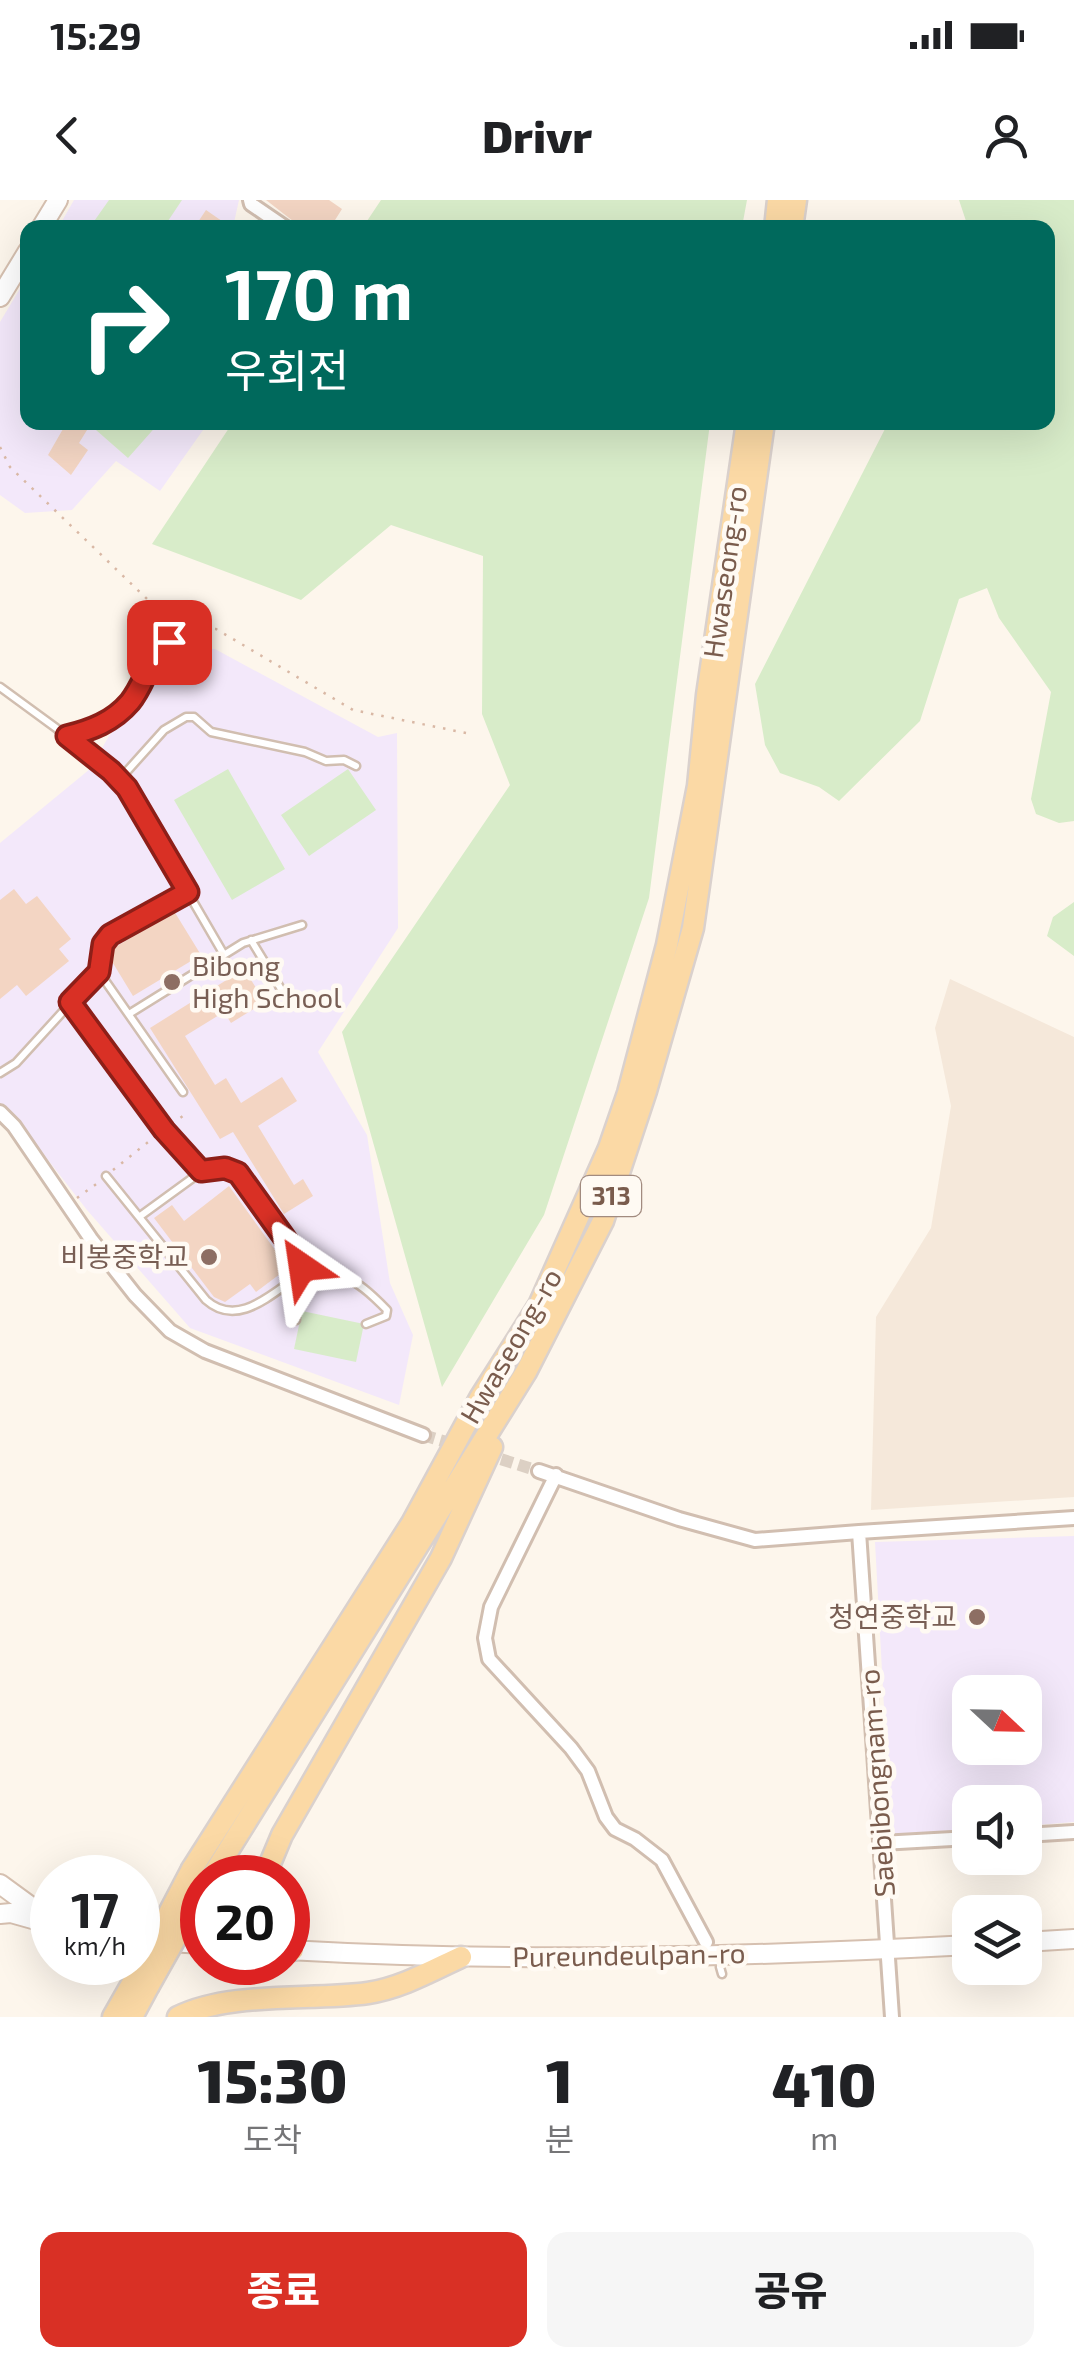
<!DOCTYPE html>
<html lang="ko">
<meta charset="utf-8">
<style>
:root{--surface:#fff;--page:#f6f6f6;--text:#202124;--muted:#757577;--accent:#d93025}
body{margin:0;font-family:"Exo 2","Noto Sans KR",sans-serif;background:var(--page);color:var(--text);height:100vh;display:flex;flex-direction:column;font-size:38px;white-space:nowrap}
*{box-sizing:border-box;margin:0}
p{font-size:32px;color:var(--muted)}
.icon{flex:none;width:55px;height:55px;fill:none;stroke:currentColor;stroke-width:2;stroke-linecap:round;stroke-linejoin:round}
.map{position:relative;height:1817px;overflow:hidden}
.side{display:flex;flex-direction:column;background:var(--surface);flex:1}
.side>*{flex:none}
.guide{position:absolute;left:20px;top:20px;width:1035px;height:210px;border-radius:20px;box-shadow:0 10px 40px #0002;background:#00695c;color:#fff;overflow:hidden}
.needle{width:65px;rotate:112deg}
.buttons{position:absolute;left:952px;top:1475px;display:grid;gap:20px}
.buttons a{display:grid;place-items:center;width:90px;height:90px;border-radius:20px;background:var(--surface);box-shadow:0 10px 40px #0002;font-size:50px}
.speed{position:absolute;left:30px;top:1655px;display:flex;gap:20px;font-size:50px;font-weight:700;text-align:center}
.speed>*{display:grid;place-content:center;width:130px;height:130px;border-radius:50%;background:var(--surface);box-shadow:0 10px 40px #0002;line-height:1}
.speed small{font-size:25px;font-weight:400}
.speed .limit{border:15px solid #d22;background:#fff;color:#111}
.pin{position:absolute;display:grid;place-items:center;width:85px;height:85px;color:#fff;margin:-42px;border-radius:20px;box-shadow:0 5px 15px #0006}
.me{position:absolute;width:110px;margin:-55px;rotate:328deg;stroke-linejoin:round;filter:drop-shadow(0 0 8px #0008)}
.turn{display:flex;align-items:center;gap:35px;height:210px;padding:0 40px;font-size:45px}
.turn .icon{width:130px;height:130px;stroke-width:2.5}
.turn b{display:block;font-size:70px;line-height:85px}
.eta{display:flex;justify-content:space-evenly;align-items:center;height:170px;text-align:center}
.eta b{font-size:60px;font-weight:800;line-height:70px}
.button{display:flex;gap:20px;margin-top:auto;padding:20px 40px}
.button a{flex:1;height:115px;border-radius:20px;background:var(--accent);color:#fff;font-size:40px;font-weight:800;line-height:115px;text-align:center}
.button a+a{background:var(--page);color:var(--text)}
.status{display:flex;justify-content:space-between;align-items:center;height:70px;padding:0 50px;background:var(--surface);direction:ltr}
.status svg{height:28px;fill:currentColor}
header{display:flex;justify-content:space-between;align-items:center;height:130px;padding:0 40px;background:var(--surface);font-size:45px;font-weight:800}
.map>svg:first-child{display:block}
</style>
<div class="status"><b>15:29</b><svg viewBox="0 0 49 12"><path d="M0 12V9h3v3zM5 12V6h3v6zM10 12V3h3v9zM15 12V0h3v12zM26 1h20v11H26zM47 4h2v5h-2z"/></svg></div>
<header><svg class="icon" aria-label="back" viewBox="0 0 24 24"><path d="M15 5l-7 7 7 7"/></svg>Drivr<svg class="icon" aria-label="person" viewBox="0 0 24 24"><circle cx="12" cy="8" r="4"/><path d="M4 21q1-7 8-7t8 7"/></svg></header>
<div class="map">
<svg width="1074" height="1817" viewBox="0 0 1074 1817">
<rect width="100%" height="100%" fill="#fdf6ec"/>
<path fill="#f5e8da" d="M950 779 1074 837V1297L871 1310 876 1117 931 1028 951 906 935 828Z"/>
<path fill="#f3e8fa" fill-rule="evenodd" d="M74 0H239L233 27 58 28Z
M27 77 28 222 208 223 160 291 116 261 72 310 25 313 0 295V122Z
M182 449H215L378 537 397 533 398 728 318 852 367 935 390 1083 413 1135 399 1205 190 1128 87 1010 9 910 0 904V643L90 569 109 536Z
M1074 1336V1622L1025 1626V1602H970V1630L891 1636 875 1342ZM970 1492H1025V1548H970Z"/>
<path fill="#d8ecc9" d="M109 0H182L164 27H90Z
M381 0H747L742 27H363Z
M959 0H1074V621L1059 623 1036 614 1031 599 1051 492 999 418 987 388 959 399 920 521 839 601 819 587 780 573 765 545 755 484 888 223 1048 222V28L968 27Z
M103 222H159V223L128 258 96 230Z
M233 222 710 223 649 698 544 1015 442 1187 342 832 510 585 482 514 483 356 391 325 301 400 152 344Z
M228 569 285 669 232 700 174 600Z
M348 569 376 610 309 656 281 615Z
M1074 702V756L1047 736 1053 717Z
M302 1111 364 1124 356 1162 294 1149Z"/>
<path fill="#f3d5c3" d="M266 0H329L342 9 330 28H302Z
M206 10 232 28H194Z
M67 222H92L79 243 88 250 71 275 48 255Z
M14 689 26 704 37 696 71 739 59 749 69 761 26 796 17 785 0 799V700Z
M174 711 201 755 133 796 108 755 109 751Z
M244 769 265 802 231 823 224 812 185 836 215 885 226 878 241 903 282 877 297 901 258 926 294 985 303 979 313 996 284 1014 233 932 220 939 150 828Z
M229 986 288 1068 256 1092 250 1084 225 1102 214 1097 154 1018 172 1005 184 1021Z"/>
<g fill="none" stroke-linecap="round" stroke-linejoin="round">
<path stroke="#dcd0c4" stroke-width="12" stroke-dasharray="12 6" stroke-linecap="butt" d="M423 1235 460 1246
M484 1254 539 1271"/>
<defs>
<path id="lane" d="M0 487 67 536 99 528 130 502 153 456 185 427
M67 536 111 571 127 588 223 753
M120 579 164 530 186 517H194L211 532 305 552 326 561 344 560 356 566
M251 740 284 794
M99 772 183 892
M70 802 164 930 201 971
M129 814 243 743 302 725
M0 873 16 863 99 772 103 744 110 735 187 692
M106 976 206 1100C236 1127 268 1097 294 1079L300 1072 299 1058 233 970 205 969 139 1017
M296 1120V1104L283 1087C341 1076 343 1065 387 1110L386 1116 366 1124
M720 1767 722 1774"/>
<path id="street" d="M250 0 251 4 286 28
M0 912 14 926 91 1039 135 1095 170 1131 205 1151 423 1235
M539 1271 679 1319 755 1340 859 1332
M556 1275 491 1407 485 1438 489 1459 571 1548 588 1571 606 1617 615 1629 635 1639 662 1660 706 1742
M1025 1635 1074 1632
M881 1643 970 1638
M892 1817 859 1332 1074 1318"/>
<path id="secondary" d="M41 28 58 0
M0 97 28 51
M0 1684 52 1722
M0 1714 11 1713 43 1722
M138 1740 202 1744
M1025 1742 1074 1739
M288 1750C514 1763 743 1757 970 1745"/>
<path id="primary" d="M775 28 778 0
M792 28 796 0
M192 1669 412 1323 480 1198 539 1105 609 948 628 893 667 745 698 586 707 495 747 222
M211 1678 526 1172 603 1021 646 891 693 728 764 222
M264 1678 282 1635 441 1358 492 1247
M288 1744 293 1750
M113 1817 133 1782
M132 1817 148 1787
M178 1817C230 1791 310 1801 368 1793 401 1788 431 1771 461 1757"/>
</defs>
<use href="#lane" stroke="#d1beb0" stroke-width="11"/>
<use href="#street" stroke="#d1beb0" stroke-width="18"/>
<use href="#secondary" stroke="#d6c0b0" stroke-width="22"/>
<use href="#primary" stroke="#dad1cd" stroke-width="25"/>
<path stroke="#d9b8a5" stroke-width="2.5" stroke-dasharray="2.5 8" stroke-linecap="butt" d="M0 247 10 267 173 424
M194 428 216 429 353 510 466 533
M172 924 187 913
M113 970 157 935
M77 998 99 982"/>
<use href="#lane" stroke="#fff" stroke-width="6"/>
<use href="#street" stroke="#fff" stroke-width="12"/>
<use href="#secondary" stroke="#fff" stroke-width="18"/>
<use href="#primary" stroke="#fbd9a5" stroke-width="20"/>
<defs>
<path id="primary-bridge" d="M133 1782 192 1669
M148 1787 202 1691"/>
</defs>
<use href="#primary-bridge" stroke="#dad1cd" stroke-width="25" stroke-linecap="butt"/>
<use href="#primary-bridge" stroke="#fbd9a5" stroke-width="20"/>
</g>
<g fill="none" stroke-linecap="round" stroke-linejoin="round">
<defs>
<path id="route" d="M169 442C146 462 146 482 130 502 113 522 91 530 67 536L111 571 127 588 188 692 110 735 103 744 99 772 70 802 164 930 201 971 225 968 238 973 299 1058 302 1067"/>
</defs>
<use href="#route" stroke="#8d1f18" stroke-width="25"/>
<use href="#route" stroke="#d93025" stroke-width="18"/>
</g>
<g fill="#8d6e63" stroke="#fffaf3" stroke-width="4">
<circle cx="172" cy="782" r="10"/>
<circle cx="209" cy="1057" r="10"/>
<circle cx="977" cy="1417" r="10"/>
</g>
<g text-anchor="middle" stroke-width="9" stroke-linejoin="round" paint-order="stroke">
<rect fill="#fffaf3" stroke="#a28b7f" stroke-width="2.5" x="581" y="976" width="60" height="40" rx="8"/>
<g font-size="25" font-weight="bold" fill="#7a5c4d">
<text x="611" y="1005">313</text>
</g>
<g font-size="28" fill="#7a5c4d" stroke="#fffaf3">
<text transform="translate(725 372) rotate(-82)" y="10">Hwaseong-ro</text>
<text transform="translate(511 1146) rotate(-60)" y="10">Hwaseong-ro</text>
<text transform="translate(877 1583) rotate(-94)" y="10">Saebibongnam-ro</text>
<text transform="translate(629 1755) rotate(-1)" y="10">Pureundeulpan-ro</text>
</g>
<g font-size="28" fill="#785e54" stroke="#fffaf3" text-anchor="end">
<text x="192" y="776" text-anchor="start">Bibong<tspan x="192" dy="32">High School</tspan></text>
<text x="189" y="1067">비봉중학교</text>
<text x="957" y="1427">청연중학교</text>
</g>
</g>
</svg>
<div class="buttons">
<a><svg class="needle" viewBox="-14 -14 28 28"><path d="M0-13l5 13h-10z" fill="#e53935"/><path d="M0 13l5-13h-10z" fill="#757577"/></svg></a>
<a><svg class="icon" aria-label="sound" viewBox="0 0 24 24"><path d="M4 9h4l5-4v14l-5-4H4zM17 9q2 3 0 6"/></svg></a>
<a><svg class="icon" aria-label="layers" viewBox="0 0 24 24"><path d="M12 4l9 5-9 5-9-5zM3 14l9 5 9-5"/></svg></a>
</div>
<div class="speed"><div>17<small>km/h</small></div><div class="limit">20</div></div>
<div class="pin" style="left:169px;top:442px;background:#d93025"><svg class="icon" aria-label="arrive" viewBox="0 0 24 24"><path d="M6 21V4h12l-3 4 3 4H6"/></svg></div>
<svg class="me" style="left:302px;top:1067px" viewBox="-20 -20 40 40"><path d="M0-17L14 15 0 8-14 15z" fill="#d93025" stroke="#fff" stroke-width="4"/></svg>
<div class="guide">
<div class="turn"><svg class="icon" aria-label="right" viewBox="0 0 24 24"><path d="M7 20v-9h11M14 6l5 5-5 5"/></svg><div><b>170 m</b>우회전</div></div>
</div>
</div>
<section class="side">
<div class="eta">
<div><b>15:30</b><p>도착</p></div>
<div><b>1</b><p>분</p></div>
<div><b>410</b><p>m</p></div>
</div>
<div class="button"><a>종료</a><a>공유</a></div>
</section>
